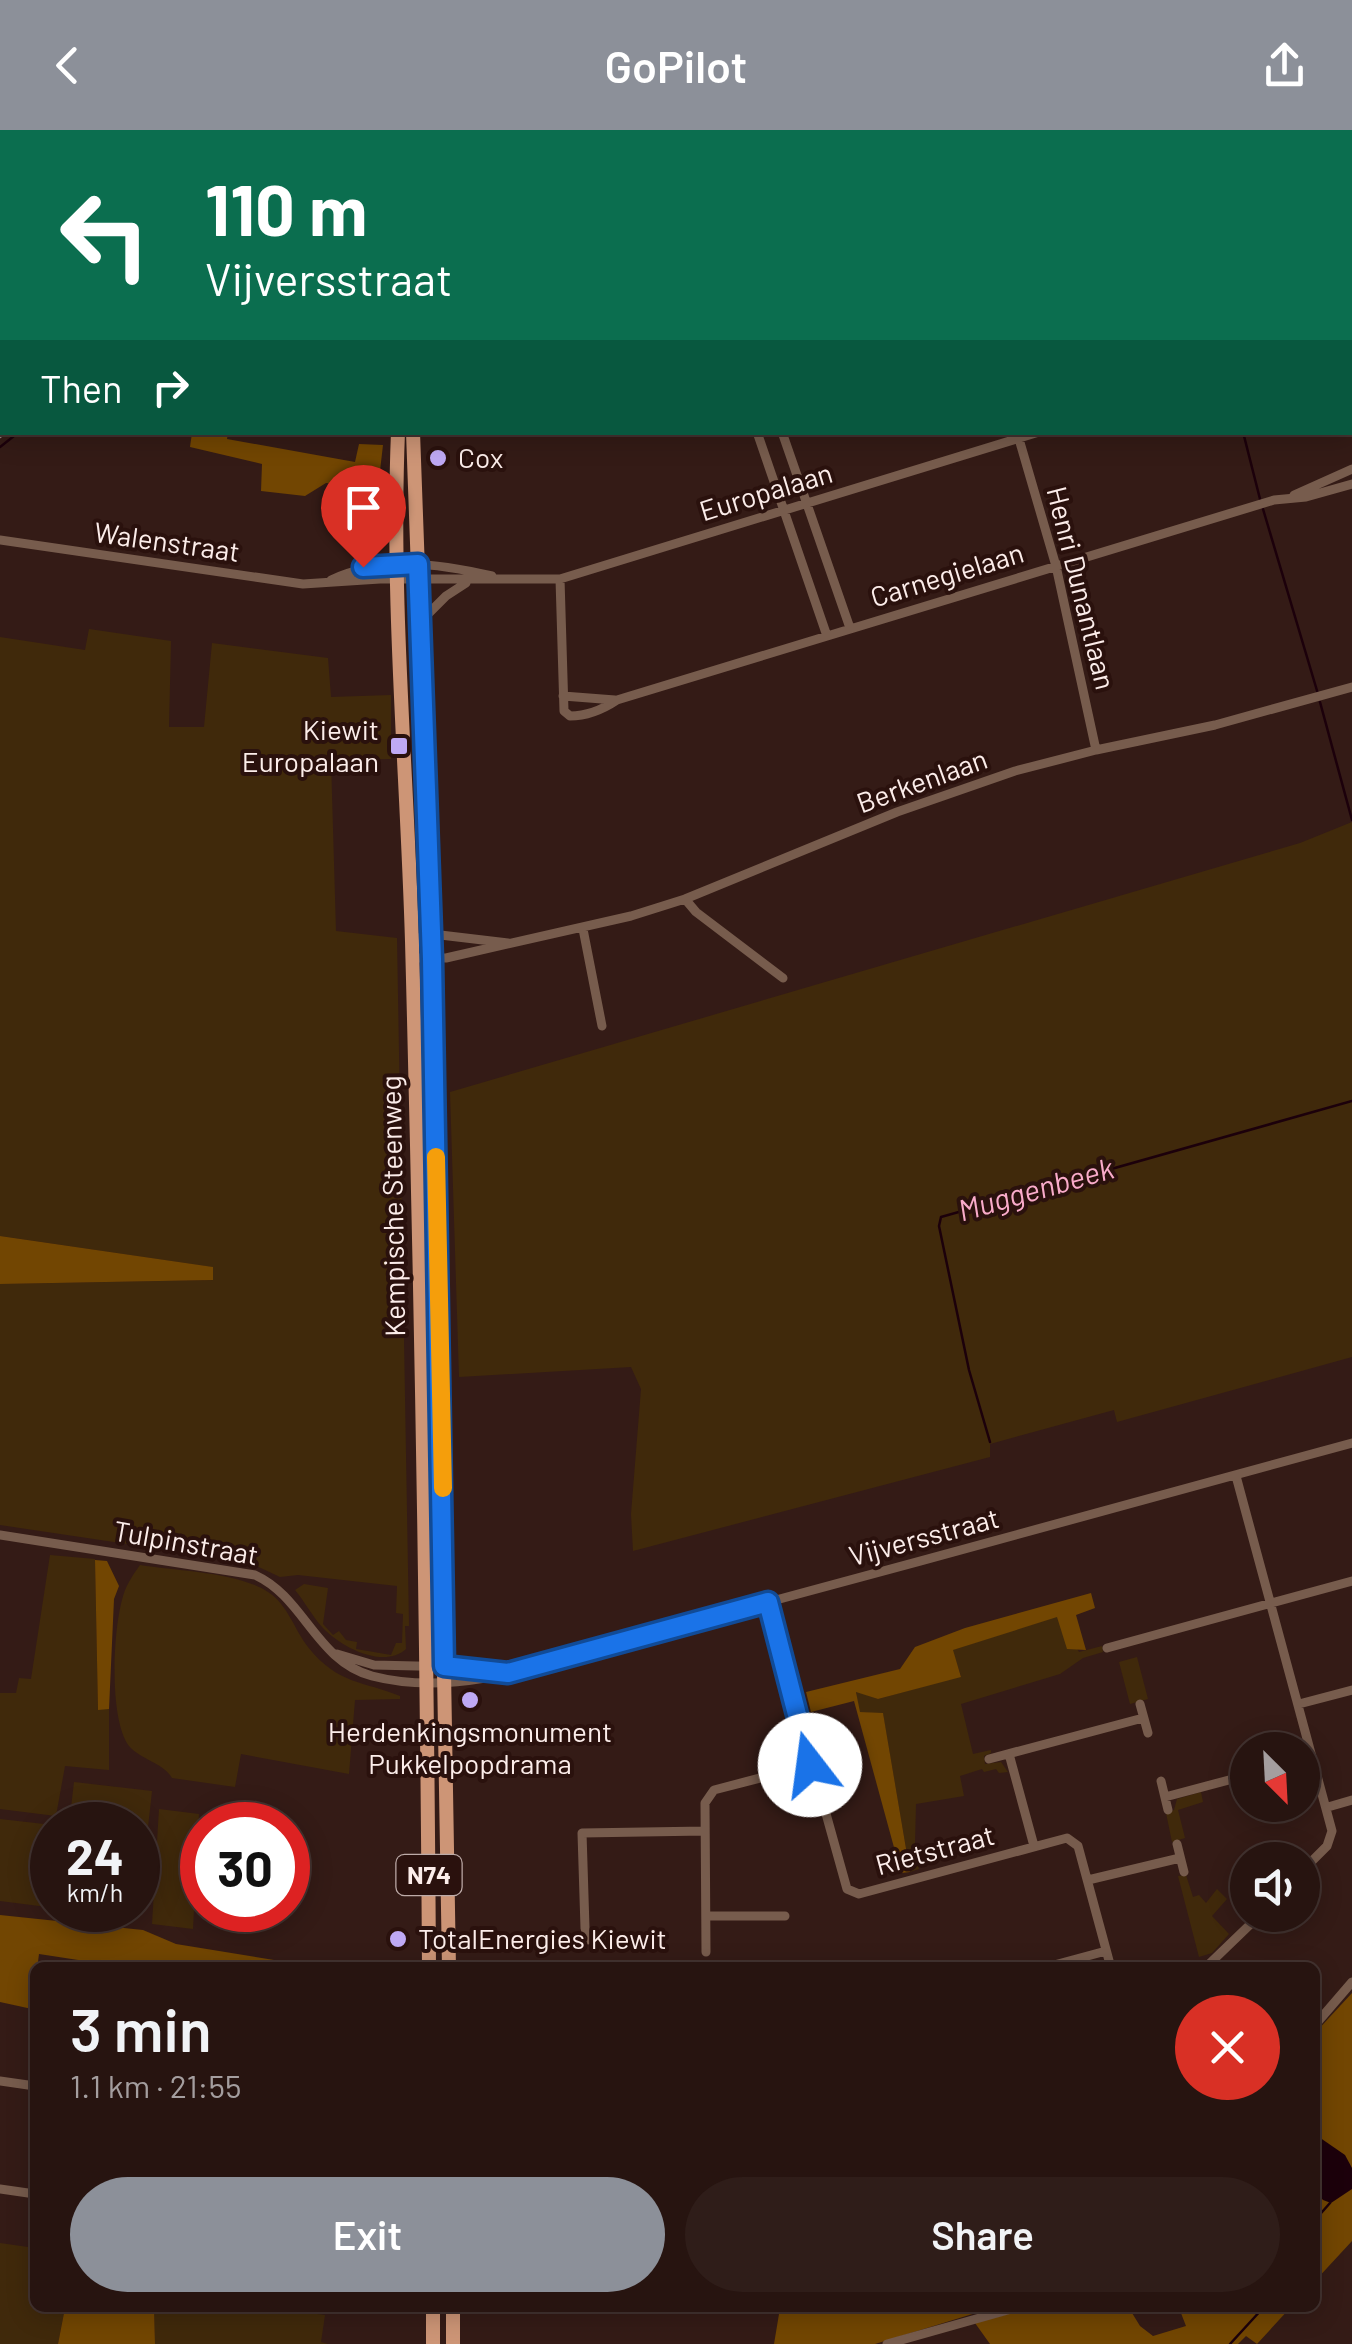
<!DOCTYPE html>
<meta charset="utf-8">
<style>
:root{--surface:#271410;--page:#2f1d19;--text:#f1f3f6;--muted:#a49e9f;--line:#433330;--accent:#8c9099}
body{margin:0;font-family:Barlow,sans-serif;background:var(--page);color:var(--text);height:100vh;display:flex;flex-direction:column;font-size:38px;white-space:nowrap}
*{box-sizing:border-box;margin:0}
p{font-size:32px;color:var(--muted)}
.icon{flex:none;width:55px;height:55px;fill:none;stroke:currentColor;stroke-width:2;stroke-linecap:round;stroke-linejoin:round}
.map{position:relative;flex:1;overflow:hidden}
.side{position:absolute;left:30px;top:1832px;width:1290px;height:350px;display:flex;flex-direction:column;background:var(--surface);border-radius:15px;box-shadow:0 5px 25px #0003,0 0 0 2px var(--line)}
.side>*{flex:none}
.guide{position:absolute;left:0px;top:0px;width:1352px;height:305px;box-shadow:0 5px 25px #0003,0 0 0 2px var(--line);background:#0b6e4f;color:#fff;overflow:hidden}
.needle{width:65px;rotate:156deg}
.tools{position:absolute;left:1230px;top:1602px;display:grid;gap:20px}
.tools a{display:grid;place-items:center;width:90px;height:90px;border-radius:50%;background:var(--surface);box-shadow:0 5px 25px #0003,0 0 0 2px var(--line);font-size:50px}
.speed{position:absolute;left:30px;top:1672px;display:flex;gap:20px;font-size:50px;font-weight:700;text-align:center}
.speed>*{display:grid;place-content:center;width:130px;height:130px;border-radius:50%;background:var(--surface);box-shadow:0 5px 25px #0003,0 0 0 2px var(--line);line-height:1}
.speed small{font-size:25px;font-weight:400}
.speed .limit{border:15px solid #d22;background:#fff;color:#111}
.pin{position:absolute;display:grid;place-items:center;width:85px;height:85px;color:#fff;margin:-102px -42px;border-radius:50% 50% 50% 0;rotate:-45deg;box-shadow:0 0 10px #0007}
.pin .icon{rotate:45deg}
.me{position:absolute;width:110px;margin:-55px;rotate:345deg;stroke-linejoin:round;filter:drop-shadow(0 0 8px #0008)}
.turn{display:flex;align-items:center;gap:35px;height:210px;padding:0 40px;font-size:45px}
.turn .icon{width:130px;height:130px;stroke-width:2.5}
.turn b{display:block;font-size:70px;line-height:85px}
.then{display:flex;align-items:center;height:95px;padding:0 40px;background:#0003;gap:20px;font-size:38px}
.round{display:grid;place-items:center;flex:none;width:105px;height:105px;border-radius:52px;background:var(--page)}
.head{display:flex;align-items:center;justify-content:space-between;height:170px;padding:0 40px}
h1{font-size:60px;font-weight:600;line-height:75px}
.button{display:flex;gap:20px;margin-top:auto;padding:20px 40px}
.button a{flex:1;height:115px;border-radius:60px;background:var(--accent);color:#fff;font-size:40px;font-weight:600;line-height:115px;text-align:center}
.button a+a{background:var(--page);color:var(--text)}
header{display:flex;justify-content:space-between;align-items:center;height:130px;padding:0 40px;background:var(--accent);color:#fff;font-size:45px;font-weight:600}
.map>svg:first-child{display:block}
</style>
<header><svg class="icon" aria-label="back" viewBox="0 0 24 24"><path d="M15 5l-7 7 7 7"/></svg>GoPilot<svg class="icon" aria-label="share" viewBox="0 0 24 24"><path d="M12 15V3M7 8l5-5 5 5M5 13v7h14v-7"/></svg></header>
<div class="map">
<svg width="1352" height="2214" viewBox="0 0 1352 2214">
<rect width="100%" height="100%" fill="#341b16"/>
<path fill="#40290b" d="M89 499 171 511 169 597H204L212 513 328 528 331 567 391 565V629L331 630 336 801 397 808 409 1496H405L406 1519C384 1539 342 1518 323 1498 312 1486 305 1472 295 1460L304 1454 328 1458 323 1494 333 1505 339 1501 346 1510 357 1512 356 1519 391 1525 396 1513H402L403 1484 396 1483 397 1456 298 1445 280 1447 248 1432 0 1395V1154L213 1150 212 1137 0 1106V507L85 520Z
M1352 692V1227L1117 1292 1114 1280 990 1314V1327L633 1421 631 1384 641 1259 631 1237 459 1247 450 962 1300 713Z
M50 1425 95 1429 98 1579H109V1640L65 1636 56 1686 0 1679V1563H16L19 1548 31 1549Z
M140 1435C176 1441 238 1442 268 1462 288 1475 294 1499 308 1517 338 1555 364 1551 400 1566V1569L355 1570 349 1644 241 1624 235 1657 172 1648C164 1633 141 1630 129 1616 109 1589 113 1503 122 1470 125 1457 132 1446 140 1435Z
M1058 1486 1079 1522 1102 1516 1103 1522 1083 1528 1060 1544 961 1574 973 1624 991 1620V1623L984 1626 985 1634 1001 1632 1008 1642 999 1643 996 1639 984 1642 982 1639 960 1646 964 1666 916 1674 915 1713 919 1739 910 1742 883 1584 859 1582 856 1561 878 1569 961 1546 952 1520Z
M1137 1527 1148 1569 1130 1574 1119 1532Z
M74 1652 152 1661 138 1788 67 1780H138V1695H69Z
M1201 1662 1203 1672 1178 1680 1185 1708 1172 1712 1166 1683 1174 1680 1177 1669Z
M159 1679 199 1684 193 1799 152 1794Z
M0 1689 53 1695 47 1777 0 1771Z
M1186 1745 1193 1767 1199 1765 1206 1773 1217 1759 1227 1769 1212 1786 1229 1804 1212 1823 1199 1827 1178 1746Z
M0 2113 35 2118V2178H65L58 2214H0Z
M154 2178H274L325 2185 321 2212 328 2214H155Z"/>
<path fill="#724602" d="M192 303H228L227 309 355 332 359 314 383 315 378 358 326 353 305 366 261 361 262 334 190 317Z
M0 1106 213 1137V1150L0 1154Z
M95 1430 107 1431 119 1456 114 1469 109 1579 98 1580Z
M1091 1463 1095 1478 1076 1485 1086 1520 1067 1519 1057 1487 953 1520 961 1547 878 1569 856 1562 860 1582 883 1583 910 1742 901 1743 854 1571 811 1582 806 1562 900 1539 915 1517 965 1498Z
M0 1785 143 1800 176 1814 317 1837H124L39 1824 32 1879 0 1872Z
M1352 1863V2111L1315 2151V1903Z
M65 2178H154L155 2214H58Z
M780 2178H992L875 2214H774Z
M1030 2178H1129L1140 2196 1153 2206 1186 2196 1179 2178H1290L1257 2214 1246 2206 1238 2214H990L975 2193Z"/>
<path fill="#1c000b" d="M1316 2005 1345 2025 1352 2038V2059L1331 2073 1323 2070 1315 2061Z"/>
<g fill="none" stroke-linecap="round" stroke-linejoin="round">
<path stroke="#1c000b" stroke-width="2.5" d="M346 2V0
M1243 302 1260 369
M0 317 19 302
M1263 379 1318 564
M1320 572 1352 690
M990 1312 969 1240 939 1096 941 1087 1352 971
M1315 2090 1330 2073
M1230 2214 1263 2178"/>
<path stroke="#775c4d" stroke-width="9" d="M549 2 550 0
M1015 2 1022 0
M1350 196 1352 194
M1350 292 1352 298
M757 302 827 506
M782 302 850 498
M1019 309 1056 436 1096 620
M1294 365 1352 339
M0 410 303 454 380 449H560L1039 302
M560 449 564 581 570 586C588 586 602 580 617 570L1274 370 1306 367 1352 354
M331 450C384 426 437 433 492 446
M421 491 446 466 466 453
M563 566 615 570
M685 769 696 782 783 848
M583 799 602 896
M412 810 432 804 508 813
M412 828H446L631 786 685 769 897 682 1015 641 1096 620 1215 595 1352 557
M1236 1346 1332 1701 1327 1716 1302 1741
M0 1405 255 1445C304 1467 316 1531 372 1546 460 1569 554 1531 638 1507 684 1494 730 1483 776 1470 968 1418 1160 1367 1352 1313
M767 1472 847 1759 859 1764 1067 1708 1078 1716 1111 1838
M1107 1518 1352 1451
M337 1524 374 1535 459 1537 500 1542
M1140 1574 1148 1603
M1299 1574 1352 1560
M1009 1624 1034 1716
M989 1629 1143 1588
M1161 1651 1168 1680
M1165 1667 1248 1645
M1328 1677 1352 1670
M1177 1714 1184 1742
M1088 1750 1180 1728
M707 1786H785
M588 1810 585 1798 582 1703 705 1701
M706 1822 705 1673 714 1660 810 1635
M1043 1838 1106 1821
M1205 1838 1260 1785
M1315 1895 1352 1852
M0 1951 35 1956
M0 2059 35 2064
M887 2214 1015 2178"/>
<path stroke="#cd9576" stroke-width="14" d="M402 0V2
M398 302C391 472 407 642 412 811 421 1153 427 1495 429 1838
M413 302 432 829 449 1838
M433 2178V2214
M453 2178V2214"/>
<path stroke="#97827e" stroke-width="2.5" d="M388 2 391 0
M0 307 6 302"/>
<path stroke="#cd9576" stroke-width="14" d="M390 0V2"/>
</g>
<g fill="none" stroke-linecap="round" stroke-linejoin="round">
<defs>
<path id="route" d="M363 437 418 434 432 829 444 1536 508 1543 768 1472 810 1635"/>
</defs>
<use href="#route" stroke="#114b97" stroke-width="25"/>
<use href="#route" stroke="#1a73e8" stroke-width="18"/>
<path stroke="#f59e0b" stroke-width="18" d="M436 1027 443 1358"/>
</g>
<g fill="#bfa9f4" stroke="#2a110d" stroke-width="4">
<circle cx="438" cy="328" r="10"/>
<rect x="389" y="606" width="20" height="20" rx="5"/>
<circle cx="470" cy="1570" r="10"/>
<circle cx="398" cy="1809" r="10"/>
</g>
<g text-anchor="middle" stroke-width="8" stroke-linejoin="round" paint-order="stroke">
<rect fill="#2a110d" stroke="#bdaba8" stroke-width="2.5" x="396.5" y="1725" width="65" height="40" rx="8"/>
<g font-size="25" font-weight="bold" fill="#fcedea">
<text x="429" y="1754">N74</text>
</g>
<g font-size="28" fill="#fcedea" stroke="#2a110d" text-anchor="start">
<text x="458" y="338">Cox</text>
<text x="379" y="610" text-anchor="end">Kiewit<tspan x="379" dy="32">Europalaan</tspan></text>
<text x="470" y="1612" text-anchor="middle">Herdenkingsmonument<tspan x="470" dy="32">Pukkelpopdrama</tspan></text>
<text x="418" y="1819">TotalEnergies Kiewit</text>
</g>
<g font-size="28" fill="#fcedea" stroke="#2a110d">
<text transform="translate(766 362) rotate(-17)" y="10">Europalaan</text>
<text transform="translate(167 412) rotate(8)" y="10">Walenstraat</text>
<text transform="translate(947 445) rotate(-17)" y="10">Carnegielaan</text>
<text transform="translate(1081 458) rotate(76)" y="10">Henri Dunantlaan</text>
<text transform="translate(922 651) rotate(-20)" y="10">Berkenlaan</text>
<text transform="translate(393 1076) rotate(-91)" y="10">Kempische Steenweg</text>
<text transform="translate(924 1407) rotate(-15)" y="10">Vijversstraat</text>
<text transform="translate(186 1413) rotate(10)" y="10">Tulpinstraat</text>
<text transform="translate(935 1720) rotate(-15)" y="10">Rietstraat</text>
</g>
<g font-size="30" font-style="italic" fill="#f9abca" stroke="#2a110d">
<text transform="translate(1036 1060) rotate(-16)" y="10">Muggenbeek</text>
</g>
</g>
</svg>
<div class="tools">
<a><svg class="needle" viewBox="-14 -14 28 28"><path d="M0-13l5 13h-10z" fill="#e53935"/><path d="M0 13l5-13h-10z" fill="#a49e9f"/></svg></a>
<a><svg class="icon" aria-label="sound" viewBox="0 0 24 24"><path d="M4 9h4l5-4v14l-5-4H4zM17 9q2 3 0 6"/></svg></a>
</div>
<div class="speed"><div>24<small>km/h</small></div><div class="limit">30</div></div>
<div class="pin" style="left:363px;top:437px;background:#d93025"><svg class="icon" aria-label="arrive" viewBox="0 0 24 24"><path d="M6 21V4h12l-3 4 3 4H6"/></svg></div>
<svg class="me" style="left:810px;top:1635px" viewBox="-20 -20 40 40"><circle r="19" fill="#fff"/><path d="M0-13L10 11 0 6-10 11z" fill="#1a73e8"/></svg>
<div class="guide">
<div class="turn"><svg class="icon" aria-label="left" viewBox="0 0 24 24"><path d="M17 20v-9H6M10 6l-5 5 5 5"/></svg><div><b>110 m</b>Vijversstraat</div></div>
<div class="then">Then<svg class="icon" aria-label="right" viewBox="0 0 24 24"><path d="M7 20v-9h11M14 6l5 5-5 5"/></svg></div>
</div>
<section class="side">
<div class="head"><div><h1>3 min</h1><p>1.1 km · 21:55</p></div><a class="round" style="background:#d93025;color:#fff"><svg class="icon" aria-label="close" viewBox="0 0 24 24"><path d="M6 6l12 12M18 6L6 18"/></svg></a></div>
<div class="button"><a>Exit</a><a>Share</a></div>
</section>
</div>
